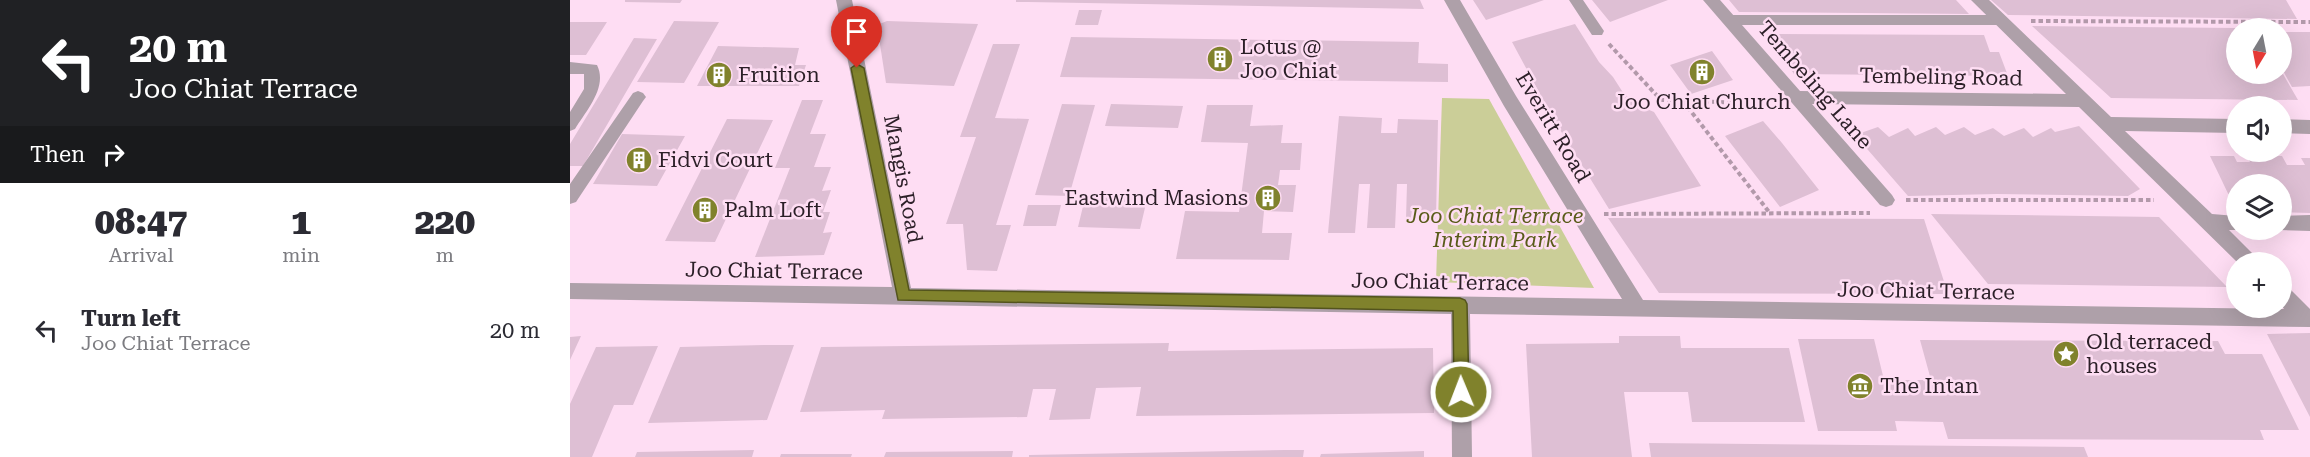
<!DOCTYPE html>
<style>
:root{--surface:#fff;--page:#f7f7f7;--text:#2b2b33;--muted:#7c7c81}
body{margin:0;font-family:"Roboto Serif",serif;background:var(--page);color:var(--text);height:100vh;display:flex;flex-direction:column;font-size:22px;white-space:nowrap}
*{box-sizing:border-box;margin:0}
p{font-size:20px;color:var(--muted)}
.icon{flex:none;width:33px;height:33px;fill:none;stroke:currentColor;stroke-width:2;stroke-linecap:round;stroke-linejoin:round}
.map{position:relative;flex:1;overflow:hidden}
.drawer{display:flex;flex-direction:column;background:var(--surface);width:570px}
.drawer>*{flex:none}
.hud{background:#202124;color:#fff;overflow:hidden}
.needle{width:39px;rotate:190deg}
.buttons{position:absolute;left:1656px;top:18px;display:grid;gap:12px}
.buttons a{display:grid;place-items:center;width:66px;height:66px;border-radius:50%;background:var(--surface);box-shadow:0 6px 24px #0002;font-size:30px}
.pin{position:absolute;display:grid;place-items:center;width:51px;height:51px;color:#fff;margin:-62px -26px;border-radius:50% 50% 50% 0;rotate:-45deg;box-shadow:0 0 6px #0007}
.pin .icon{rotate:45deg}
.me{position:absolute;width:66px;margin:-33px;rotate:359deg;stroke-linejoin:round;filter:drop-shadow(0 0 4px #0008)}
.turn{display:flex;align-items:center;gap:21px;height:126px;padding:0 30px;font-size:27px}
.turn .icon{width:78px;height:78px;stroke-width:2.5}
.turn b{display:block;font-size:42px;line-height:51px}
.then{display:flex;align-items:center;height:57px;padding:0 30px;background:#0003;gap:12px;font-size:22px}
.eta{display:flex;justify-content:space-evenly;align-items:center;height:102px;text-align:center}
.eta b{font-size:36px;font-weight:800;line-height:42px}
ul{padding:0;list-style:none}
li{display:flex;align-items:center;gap:18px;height:90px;padding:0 30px}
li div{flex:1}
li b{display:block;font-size:22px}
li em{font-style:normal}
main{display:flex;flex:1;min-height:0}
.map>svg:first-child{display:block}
</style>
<main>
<section class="drawer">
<div class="hud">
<div class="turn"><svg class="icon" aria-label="left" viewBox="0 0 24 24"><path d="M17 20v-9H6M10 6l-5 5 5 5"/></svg><div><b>20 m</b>Joo Chiat Terrace</div></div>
<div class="then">Then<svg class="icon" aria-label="right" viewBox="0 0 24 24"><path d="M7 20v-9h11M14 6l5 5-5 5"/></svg></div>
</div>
<div class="eta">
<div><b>08:47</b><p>Arrival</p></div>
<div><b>1</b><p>min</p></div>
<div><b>220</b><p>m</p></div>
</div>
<ul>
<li><svg class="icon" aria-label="left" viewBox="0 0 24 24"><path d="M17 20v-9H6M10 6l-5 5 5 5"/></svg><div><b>Turn left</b><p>Joo Chiat Terrace</p></div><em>20 m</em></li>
</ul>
</section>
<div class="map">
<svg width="1740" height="457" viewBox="0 0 1740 457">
<rect width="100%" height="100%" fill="#feddf3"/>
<path fill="#cbce98" d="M872 98 919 99 1024 288 866 282Z"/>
<path fill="#debfd4" d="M55 0H112L110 3 55 2Z
M446 0H850L854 9 458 2H446Z
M903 0H974L916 20Z
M1022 0H1098L1040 22Z
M1159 0H1386L1399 14 1169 12Z
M1421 0H1716L1727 19 1438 15Z
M509 10H532L528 25H505Z
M104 21 149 22 114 83 67 82Z
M317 21 408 24 384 86 316 83 307 25Z
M0 22H37L16 55H0Z
M1005 24 1029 62 1043 77 1052 91 1065 104 1084 112 1131 186 1039 209 984 120 942 42Z
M1462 26 1666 28V74H1713L1728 100 1541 98Z
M1712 32H1740V86L1722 87 1712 69Z
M1197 34 1414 35 1420 52H1429L1438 76 1224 74Z
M501 37 849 42 848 63 878 64V82L490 77Z
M64 38 87 39 13 166H0V144Z
M423 44H450L425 118 459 119 426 225H441L427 271 397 270 393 224H376L406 137H390Z
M148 46 229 48 225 65H236L229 86H127Z
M1142 51 1163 80 1121 94 1100 65Z
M232 100H253L240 134H256L244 167H261L252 191 261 190 253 212H260L253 233 262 232 254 255 185 257 220 168H205Z
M492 104 525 105 499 196 465 195Z
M541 104 613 106 608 128 535 126Z
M637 105H683L680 126 713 125 711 143H732L730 170H710L709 178 708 185H726L723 212 694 211 692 233H722L719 260 606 259 615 211 669 212 678 143 631 142Z
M769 116 812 118 811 133H827L828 119 868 120 866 219H836L837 184H827L825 228H797L800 184H789L785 233H758Z
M157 119 203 120 145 242 95 241Z
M1193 121 1212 143 1249 190 1210 207 1155 136Z
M1509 126 1570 189 1558 196 1427 194 1338 196 1285 135 1308 127 1319 137 1338 128 1345 136 1366 127 1375 135 1394 127 1405 135 1423 128 1434 136 1454 128 1463 137 1481 128 1485 132Z
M52 134 115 136 87 186 23 184Z
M1676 155 1712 156 1717 165H1735L1731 158H1740V213L1712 212V184H1666V210L1640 156H1664L1667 162H1680Z
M516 194 578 195 570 229 508 227Z
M458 205H491L486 226H453Z
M1361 214 1589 217 1657 287 1418 284Z
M1038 218 1354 219 1378 294 1089 293Z
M1740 333V417L1697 334Z
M11 336 0 360V337Z
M1049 336H1110L1111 348H1219L1235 422H1122L1118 392H1054L1062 457H962L956 344 1049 343Z
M1228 339H1304L1314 380H1361L1350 340 1648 341 1655 354H1692L1729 430H1690L1694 440 1378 439 1373 422 1325 421 1327 431H1248Z
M599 343 598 351 863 348 864 413 566 416 571 387 526 388 520 419 479 420 486 389H463L457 417 312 419 315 410 230 412 251 347Z
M195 345H224L197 420 78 423 110 347Z
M88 346 63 405H44L22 457H0V404L26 347Z
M1079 443 1514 447 1518 457H1081Z
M184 450 182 457H65L67 452Z
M715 450H734L733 457H459V455Z
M443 451 442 457H314L316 452Z
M854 451V457H750L751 454Z
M211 454H282L281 457H210Z"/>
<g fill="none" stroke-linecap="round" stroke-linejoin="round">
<path stroke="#b299aa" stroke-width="4" stroke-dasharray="4.5 3" stroke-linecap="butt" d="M1461 21 1740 22
M1039 44 1091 100 1202 104
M1113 101 1199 212
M1336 200H1584
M1034 214 1300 213"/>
<path fill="#aea0a9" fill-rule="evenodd" d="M999 0H1013L1034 31 1032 35H1022Z
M1158 15H1430L1437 20 1430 25H1158L1151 20Z
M0 62 27 65C38 87 16 111 5 129L0 131V112L14 89V74H0Z
M68 91 73 93 76 97 73 101 6 202 0 204V184L63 93Z"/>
<path fill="#aea0a9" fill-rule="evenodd" d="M266 0H282L341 288 1052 299 934 106 874 0H890L946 96 1073 300 1714 309 1712 306V286L1719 288 1740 309V327L900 314 902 457H882L881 314 0 299V283L322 287Z
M1133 0H1150L1230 91 1496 94 1401 0H1419L1541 117 1666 119V133L1555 131 1642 214 1666 216V230H1669H1659L1685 256 1688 262H1667L1509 107 1242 104 1322 195 1325 200 1322 205 1316 207 1310 205Z
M1712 119 1740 120V134L1712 133Z
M1740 215V231L1709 230H1712V216Z"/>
</g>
<path fill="#80822c" stroke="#53541d" stroke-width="1.5" d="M287 64 294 68 339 290 890 298 895 300 897 304 899 392 896 397 891 399 886 397 884 392 883 311 328 300 281 68Z"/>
<defs>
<symbol id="building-disc" viewBox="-11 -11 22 22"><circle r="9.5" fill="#80822c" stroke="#feddf3"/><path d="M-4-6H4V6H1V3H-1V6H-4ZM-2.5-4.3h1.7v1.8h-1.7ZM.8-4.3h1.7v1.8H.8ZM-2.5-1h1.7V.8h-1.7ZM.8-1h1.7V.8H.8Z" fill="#fff"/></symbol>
<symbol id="sight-disc" viewBox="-11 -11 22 22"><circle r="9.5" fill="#80822c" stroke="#feddf3"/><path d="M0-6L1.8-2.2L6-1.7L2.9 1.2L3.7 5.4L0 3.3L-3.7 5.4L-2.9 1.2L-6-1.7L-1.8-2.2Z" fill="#fff"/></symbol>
<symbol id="museum-disc" viewBox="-11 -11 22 22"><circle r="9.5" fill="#80822c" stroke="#feddf3"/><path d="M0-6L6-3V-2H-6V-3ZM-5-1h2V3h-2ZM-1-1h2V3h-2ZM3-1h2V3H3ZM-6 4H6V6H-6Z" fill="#fff"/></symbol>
</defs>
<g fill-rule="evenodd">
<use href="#building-disc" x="635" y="44" width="30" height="30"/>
<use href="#building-disc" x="1117" y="57" width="30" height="30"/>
<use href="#building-disc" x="134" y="60" width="30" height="30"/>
<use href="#building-disc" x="54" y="145" width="30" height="30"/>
<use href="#building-disc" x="683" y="183" width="30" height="30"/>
<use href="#building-disc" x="120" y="195" width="30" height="30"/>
<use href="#sight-disc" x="1481" y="339" width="30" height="30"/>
<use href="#museum-disc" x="1275" y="371" width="30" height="30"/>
</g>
<g text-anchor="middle" stroke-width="5" stroke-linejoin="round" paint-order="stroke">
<g font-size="21" fill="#2b1f27" stroke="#feddf3" text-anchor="start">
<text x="670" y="54">Lotus @<tspan x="670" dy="24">Joo Chiat</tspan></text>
<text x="168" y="82">Fruition</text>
<text x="1132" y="109" text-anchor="middle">Joo Chiat Church</text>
<text x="88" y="167">Fidvi Court</text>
<text x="678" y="205" text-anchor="end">Eastwind Masions</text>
<text x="154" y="217">Palm Loft</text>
<text x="1516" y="349">Old terraced<tspan x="1516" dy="24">houses</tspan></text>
<text x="1310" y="393">The Intan</text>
</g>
<g font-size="21" fill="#2b1f27" stroke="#feddf3">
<text transform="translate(1371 77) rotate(1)" y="7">Tembeling Road</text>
<text transform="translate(1245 85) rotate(49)" y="7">Tembeling Lane</text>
<text transform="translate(983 127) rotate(59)" y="7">Everitt Road</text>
<text transform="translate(333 179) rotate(79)" y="7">Mangis Road</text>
<text transform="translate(204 271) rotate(1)" y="7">Joo Chiat Terrace</text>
<text transform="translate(870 282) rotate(1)" y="7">Joo Chiat Terrace</text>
<text transform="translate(1356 291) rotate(1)" y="7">Joo Chiat Terrace</text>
</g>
<g font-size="21" font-style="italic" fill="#595b19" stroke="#feddf3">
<text x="925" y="223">Joo Chiat Terrace<tspan x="925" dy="24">Interim Park</tspan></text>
</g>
</g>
</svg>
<div class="buttons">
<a><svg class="needle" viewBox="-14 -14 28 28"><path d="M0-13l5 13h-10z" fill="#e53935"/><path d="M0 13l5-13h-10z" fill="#7c7c81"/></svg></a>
<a><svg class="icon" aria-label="sound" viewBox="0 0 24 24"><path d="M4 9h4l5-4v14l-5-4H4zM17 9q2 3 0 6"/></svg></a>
<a><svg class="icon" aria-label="layers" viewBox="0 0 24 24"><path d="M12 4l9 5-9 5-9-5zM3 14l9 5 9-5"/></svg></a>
<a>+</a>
</div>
<div class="pin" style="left:287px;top:68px;background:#d93025"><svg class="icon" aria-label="arrive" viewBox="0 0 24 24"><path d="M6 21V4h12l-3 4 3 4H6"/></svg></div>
<svg class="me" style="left:891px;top:392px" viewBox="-20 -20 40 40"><circle r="17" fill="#80822c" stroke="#fff" stroke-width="3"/><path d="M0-11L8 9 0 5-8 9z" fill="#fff"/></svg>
</div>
</main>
